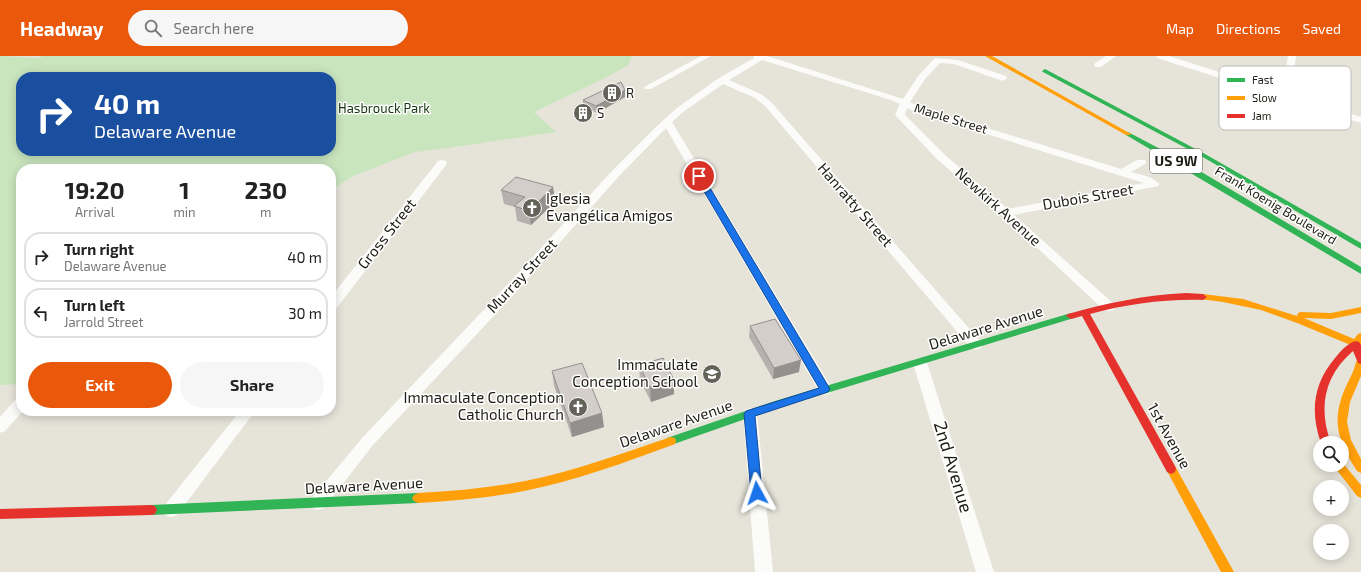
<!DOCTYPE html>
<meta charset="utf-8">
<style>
:root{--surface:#fff;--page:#f6f6f6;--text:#222;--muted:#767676;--line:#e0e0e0;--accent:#ea580c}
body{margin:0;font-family:"Exo 2",sans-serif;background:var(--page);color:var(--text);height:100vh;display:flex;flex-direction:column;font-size:15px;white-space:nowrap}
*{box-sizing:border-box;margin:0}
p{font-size:13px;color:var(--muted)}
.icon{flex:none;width:22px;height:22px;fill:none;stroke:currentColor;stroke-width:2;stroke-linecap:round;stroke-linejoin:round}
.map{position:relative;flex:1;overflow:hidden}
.details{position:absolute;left:16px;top:108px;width:320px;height:252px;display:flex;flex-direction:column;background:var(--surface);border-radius:16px;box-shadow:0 2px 10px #0003}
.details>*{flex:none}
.guide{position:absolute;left:16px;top:16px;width:320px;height:84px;border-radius:16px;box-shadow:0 2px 10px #0003;background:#1a4fa0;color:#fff;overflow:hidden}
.tools{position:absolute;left:1313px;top:380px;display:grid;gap:8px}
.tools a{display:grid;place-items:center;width:36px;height:36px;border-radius:50%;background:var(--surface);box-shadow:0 2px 10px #0003;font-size:20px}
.pin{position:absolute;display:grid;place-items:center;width:34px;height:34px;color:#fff;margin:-17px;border:2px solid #fff;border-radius:50%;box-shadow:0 1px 4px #0007}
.me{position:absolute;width:44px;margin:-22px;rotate:355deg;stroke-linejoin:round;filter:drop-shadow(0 0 3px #0008)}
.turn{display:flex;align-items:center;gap:14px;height:84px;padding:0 12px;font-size:18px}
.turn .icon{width:52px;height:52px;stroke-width:2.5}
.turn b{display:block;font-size:28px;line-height:34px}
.eta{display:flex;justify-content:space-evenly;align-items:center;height:68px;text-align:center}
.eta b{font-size:24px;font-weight:700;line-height:28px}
.cta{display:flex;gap:8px;margin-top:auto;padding:8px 12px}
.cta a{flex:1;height:46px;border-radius:24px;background:var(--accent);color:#fff;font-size:16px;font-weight:700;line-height:46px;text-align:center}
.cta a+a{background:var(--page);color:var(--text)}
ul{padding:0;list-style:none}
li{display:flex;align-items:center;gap:12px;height:50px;margin:0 8px 6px;padding:0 4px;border:2px solid var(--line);border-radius:16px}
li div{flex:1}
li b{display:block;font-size:15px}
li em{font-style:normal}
header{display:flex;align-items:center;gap:24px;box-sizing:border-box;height:56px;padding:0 20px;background:var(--accent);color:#fff}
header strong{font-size:19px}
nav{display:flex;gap:22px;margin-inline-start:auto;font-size:14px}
.search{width:280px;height:36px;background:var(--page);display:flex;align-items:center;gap:10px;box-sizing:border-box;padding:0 14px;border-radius:22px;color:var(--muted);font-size:15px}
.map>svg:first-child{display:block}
</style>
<header>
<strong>Headway</strong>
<div class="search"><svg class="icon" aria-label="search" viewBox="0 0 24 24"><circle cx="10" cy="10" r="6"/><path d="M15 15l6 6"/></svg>Search here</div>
<nav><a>Map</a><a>Directions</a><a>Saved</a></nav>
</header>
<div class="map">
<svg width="1361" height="516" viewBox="0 0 1361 516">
<rect width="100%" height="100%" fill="#e6e4d9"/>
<path fill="#c9e5be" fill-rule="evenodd" d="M0 0 39 2 43 0H632L628 9 609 20 534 56 556 76 448 92 415 96 353 120 331 134V113H21V328L0 329ZM21 21H331V95H21Z"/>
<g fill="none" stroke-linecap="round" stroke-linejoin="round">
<path fill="#fbfbf9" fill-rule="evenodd" d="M701 0H711L651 33H645L644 31Z
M753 0H767L903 43 919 19 935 2 958 4 1006 20 1007 22 1003 25 954 8 940 7 925 23 910 46 922 52 1121 113 1137 104H1145L1146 106 1145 108 1131 116C1140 119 1153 120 1159 128L1158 130 1014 159 1114 248 1115 251 1114 254 1109 255 1104 254 1002 159 938 104 895 59 900 48 891 44 762 4 729 24 761 38 771 46 981 286 983 289 981 292 976 294 971 292 765 50 755 42 723 28 683 56 672 66 830 329 832 333 830 337 825 339 820 337 666 72 620 119 505 248 373 389 324 452 318 454 312 452 310 447 312 442 363 381 495 242 612 115 656 71 677 52 719 22 754 2ZM907 52 916 56 1144 127 1008 153 946 100 905 59Z
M1106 0H1116L1101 11H1095L1094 9 1095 7Z
M1156 0H1169L1282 36 1288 0H1296L1291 39 1361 61V67L1157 2Z
M442 104 446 105 447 107 446 109 336 253 331 254V241L438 105Z
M920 302 925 303 927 307 994 516H976L913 307 915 303Z
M21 341V355H23L5 375 0 377V361L16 343Z
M750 352 755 354 757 358 773 516H755L743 358 745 354Z
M240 355H255L177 459 171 461 165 459 163 454 165 449Z"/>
<path fill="#30b455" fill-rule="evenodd" d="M1045 13 1205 98 1361 187V193L1201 100 1043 16 1042 15Z
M1128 76 1183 105 1361 211V218L1177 109 1126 79V77Z
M1071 257 1076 260 1074 262 774 353 671 389 667 388 666 385 667 382 772 346Z
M418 437 422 439 424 442 422 445 418 447 151 459 147 458 145 454 147 450 151 449Z"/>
<path fill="#ff9f0a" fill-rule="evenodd" d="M985 0H992L1131 78 1130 79H1126Z
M1203 238 1243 243 1297 260 1298 257 1301 256 1331 257 1361 251V257L1331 263 1304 262 1354 283 1358 278 1361 277V288L1359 290H1353L1297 267 1261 254 1223 246 1200 243 1199 241Z
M1361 302V320L1350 346 1347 366 1351 384 1361 403V417L1357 415C1339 387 1331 367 1344 335 1348 325 1354 316 1356 306L1358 303Z
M671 381 675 382 676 385 675 388C626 406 575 425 524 435 489 442 453 445 418 447L414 445 412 442 414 439 418 437C454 435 489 432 525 425 575 415 623 397 671 381Z
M1342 406 1361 429V442L1357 440 1333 409H1342Z
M1171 408 1175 410 1234 516H1221L1166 413 1167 410Z"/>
<path fill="#e5322d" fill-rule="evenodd" d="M1186 237 1203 238 1207 241 1203 244C1164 243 1127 248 1090 258L1175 410 1176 413 1175 416 1171 418 1167 416 1082 260 1071 263 1066 260 1068 258C1107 247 1145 239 1186 237Z
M1356 285 1359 286 1361 289V308L1358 307 1353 295C1324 320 1318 352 1331 387H1321C1310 356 1313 328 1335 302 1340 296 1347 287 1356 285Z
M151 449 155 450 157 454 155 458 151 459 0 463V453Z"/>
</g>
<path fill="#b6b1af" d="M1288 32 1280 45 1267 58 1241 49 1249 36Z
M625 34V41L597 57 583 51V44Z
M553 131 555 146 531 169 517 165 515 151 504 148 501 134Z
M750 270 799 316 773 323 749 281Z
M639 309 674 324V338L651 346 640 324Z
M552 315 604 371 572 381 554 330Z"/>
<path fill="#94908e" d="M1288 32 1280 45 1267 58 1275 45Z
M625 34V41L597 57 596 50Z
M553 131 555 146 531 169 529 155Z
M801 304 799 316 773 323 774 312Z
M674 324V338L651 346 650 331Z
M602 357 604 371 572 381 570 367Z"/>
<path fill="#d4cecb" stroke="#94908e" d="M621 26 625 34 596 50 583 44Z
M516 121 553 131 529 155 514 150 525 141 501 134Z
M775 263 801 304 774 312 750 270Z
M663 302 674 324 650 331 639 309Z
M582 307 602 357 570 367 552 315Z"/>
<path fill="#1a73e8" stroke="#114b97" d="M699 117 703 120 830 333 828 336 755 360 762 437 761 441 757 442 753 441 751 437 744 358 746 355 819 332 695 120Z"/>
<defs>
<symbol id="building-disc" viewBox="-11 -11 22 22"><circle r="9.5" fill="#64635a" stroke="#fff"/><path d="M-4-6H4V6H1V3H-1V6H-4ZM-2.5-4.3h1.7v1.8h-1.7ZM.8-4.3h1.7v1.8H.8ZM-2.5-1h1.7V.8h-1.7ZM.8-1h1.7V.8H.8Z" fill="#fff"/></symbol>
<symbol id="church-disc" viewBox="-11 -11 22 22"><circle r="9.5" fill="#64635a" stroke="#fff"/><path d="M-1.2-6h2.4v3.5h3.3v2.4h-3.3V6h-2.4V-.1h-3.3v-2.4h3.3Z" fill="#fff"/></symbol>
<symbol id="school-disc" viewBox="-11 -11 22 22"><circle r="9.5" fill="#64635a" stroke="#fff"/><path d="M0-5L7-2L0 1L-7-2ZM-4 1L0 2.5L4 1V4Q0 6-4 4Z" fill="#fff"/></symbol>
</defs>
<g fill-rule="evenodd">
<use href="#building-disc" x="601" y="26" width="22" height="22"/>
<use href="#building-disc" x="572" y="46" width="22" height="22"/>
<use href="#church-disc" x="521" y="141" width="22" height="22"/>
<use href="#school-disc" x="701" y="307" width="22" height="22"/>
<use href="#church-disc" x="567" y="340" width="22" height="22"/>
</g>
<g text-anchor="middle" stroke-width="3" stroke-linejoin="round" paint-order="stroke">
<g font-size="13" fill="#1e1d15" stroke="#fff" text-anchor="start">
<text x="626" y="42">R</text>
<text x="597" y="62">S</text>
</g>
<g font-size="13" fill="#15360e" stroke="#fff">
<text x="384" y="57">Hasbrouck Park</text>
</g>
<g font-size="13" fill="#1e1d15" stroke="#fff">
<text transform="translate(951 62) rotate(17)" y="5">Maple Street</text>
<text transform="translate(1276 149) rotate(31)" y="5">Frank Koenig Boulevard</text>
</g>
<rect fill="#fff" stroke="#62615b" stroke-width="1" x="1150" y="93" width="52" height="24" rx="3"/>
<g font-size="14" font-weight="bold" fill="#1e1d15">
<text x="1176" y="110">US 9W</text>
</g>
<g font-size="15" fill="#1e1d15" stroke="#fff">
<text transform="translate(1088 141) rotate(-10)" y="5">Dubois Street</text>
<text transform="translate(855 149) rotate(49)" y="5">Hanratty Street</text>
<text transform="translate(998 151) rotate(42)" y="5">Newkirk Avenue</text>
<text transform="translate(387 178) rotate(-52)" y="5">Gross Street</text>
<text transform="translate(522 220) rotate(-47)" y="5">Murray Street</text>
<text transform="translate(986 272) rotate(-17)" y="5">Delaware Avenue</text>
<text transform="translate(676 368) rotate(-19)" y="5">Delaware Avenue</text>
<text transform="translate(1169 380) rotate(61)" y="5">1st Avenue</text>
<text transform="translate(364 430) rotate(-3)" y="5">Delaware Avenue</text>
</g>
<g font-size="15" fill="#1e1d15" stroke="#fff" text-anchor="end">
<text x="546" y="148" text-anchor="start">Iglesia<tspan x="546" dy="17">Evangélica Amigos</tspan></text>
<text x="698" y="314">Immaculate<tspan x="698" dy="17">Conception School</tspan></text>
<text x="564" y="347">Immaculate Conception<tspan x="564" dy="17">Catholic Church</tspan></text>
</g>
<g font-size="18" fill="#1e1d15" stroke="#fff">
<text transform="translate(953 411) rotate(73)" y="6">2nd Avenue</text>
</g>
</g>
<rect x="1219" y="10" width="132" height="64" rx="6" fill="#fff" stroke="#bcbbb9" stroke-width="1"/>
<rect x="1227" y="22" width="18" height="4" fill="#30b455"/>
<rect x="1227" y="40" width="18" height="4" fill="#ff9f0a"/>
<rect x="1227" y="58" width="18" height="4" fill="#e5322d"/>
<g font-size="11" fill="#1e1d15">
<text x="1252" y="28">Fast</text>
<text x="1252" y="46">Slow</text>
<text x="1252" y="64">Jam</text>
</g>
</svg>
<div class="tools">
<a><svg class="icon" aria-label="search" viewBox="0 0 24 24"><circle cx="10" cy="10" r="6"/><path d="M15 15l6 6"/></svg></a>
<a>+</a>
<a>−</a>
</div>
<div class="pin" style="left:699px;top:120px;background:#d93025"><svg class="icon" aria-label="arrive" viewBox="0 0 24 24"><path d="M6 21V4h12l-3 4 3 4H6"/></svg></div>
<svg class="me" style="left:757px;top:437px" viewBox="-20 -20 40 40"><path d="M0-17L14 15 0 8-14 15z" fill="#1a73e8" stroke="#fff" stroke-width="4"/></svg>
<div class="guide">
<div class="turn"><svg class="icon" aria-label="right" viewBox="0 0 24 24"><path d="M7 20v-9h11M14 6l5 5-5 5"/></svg><div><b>40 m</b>Delaware Avenue</div></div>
</div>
<section class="details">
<div class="eta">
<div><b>19:20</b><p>Arrival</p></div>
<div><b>1</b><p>min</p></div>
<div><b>230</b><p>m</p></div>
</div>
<ul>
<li><svg class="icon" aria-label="right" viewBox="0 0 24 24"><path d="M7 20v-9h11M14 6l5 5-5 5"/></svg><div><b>Turn right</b><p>Delaware Avenue</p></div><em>40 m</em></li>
<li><svg class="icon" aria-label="left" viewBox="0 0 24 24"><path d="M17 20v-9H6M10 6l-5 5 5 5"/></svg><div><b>Turn left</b><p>Jarrold Street</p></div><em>30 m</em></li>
</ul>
<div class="cta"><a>Exit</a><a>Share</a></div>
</section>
</div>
